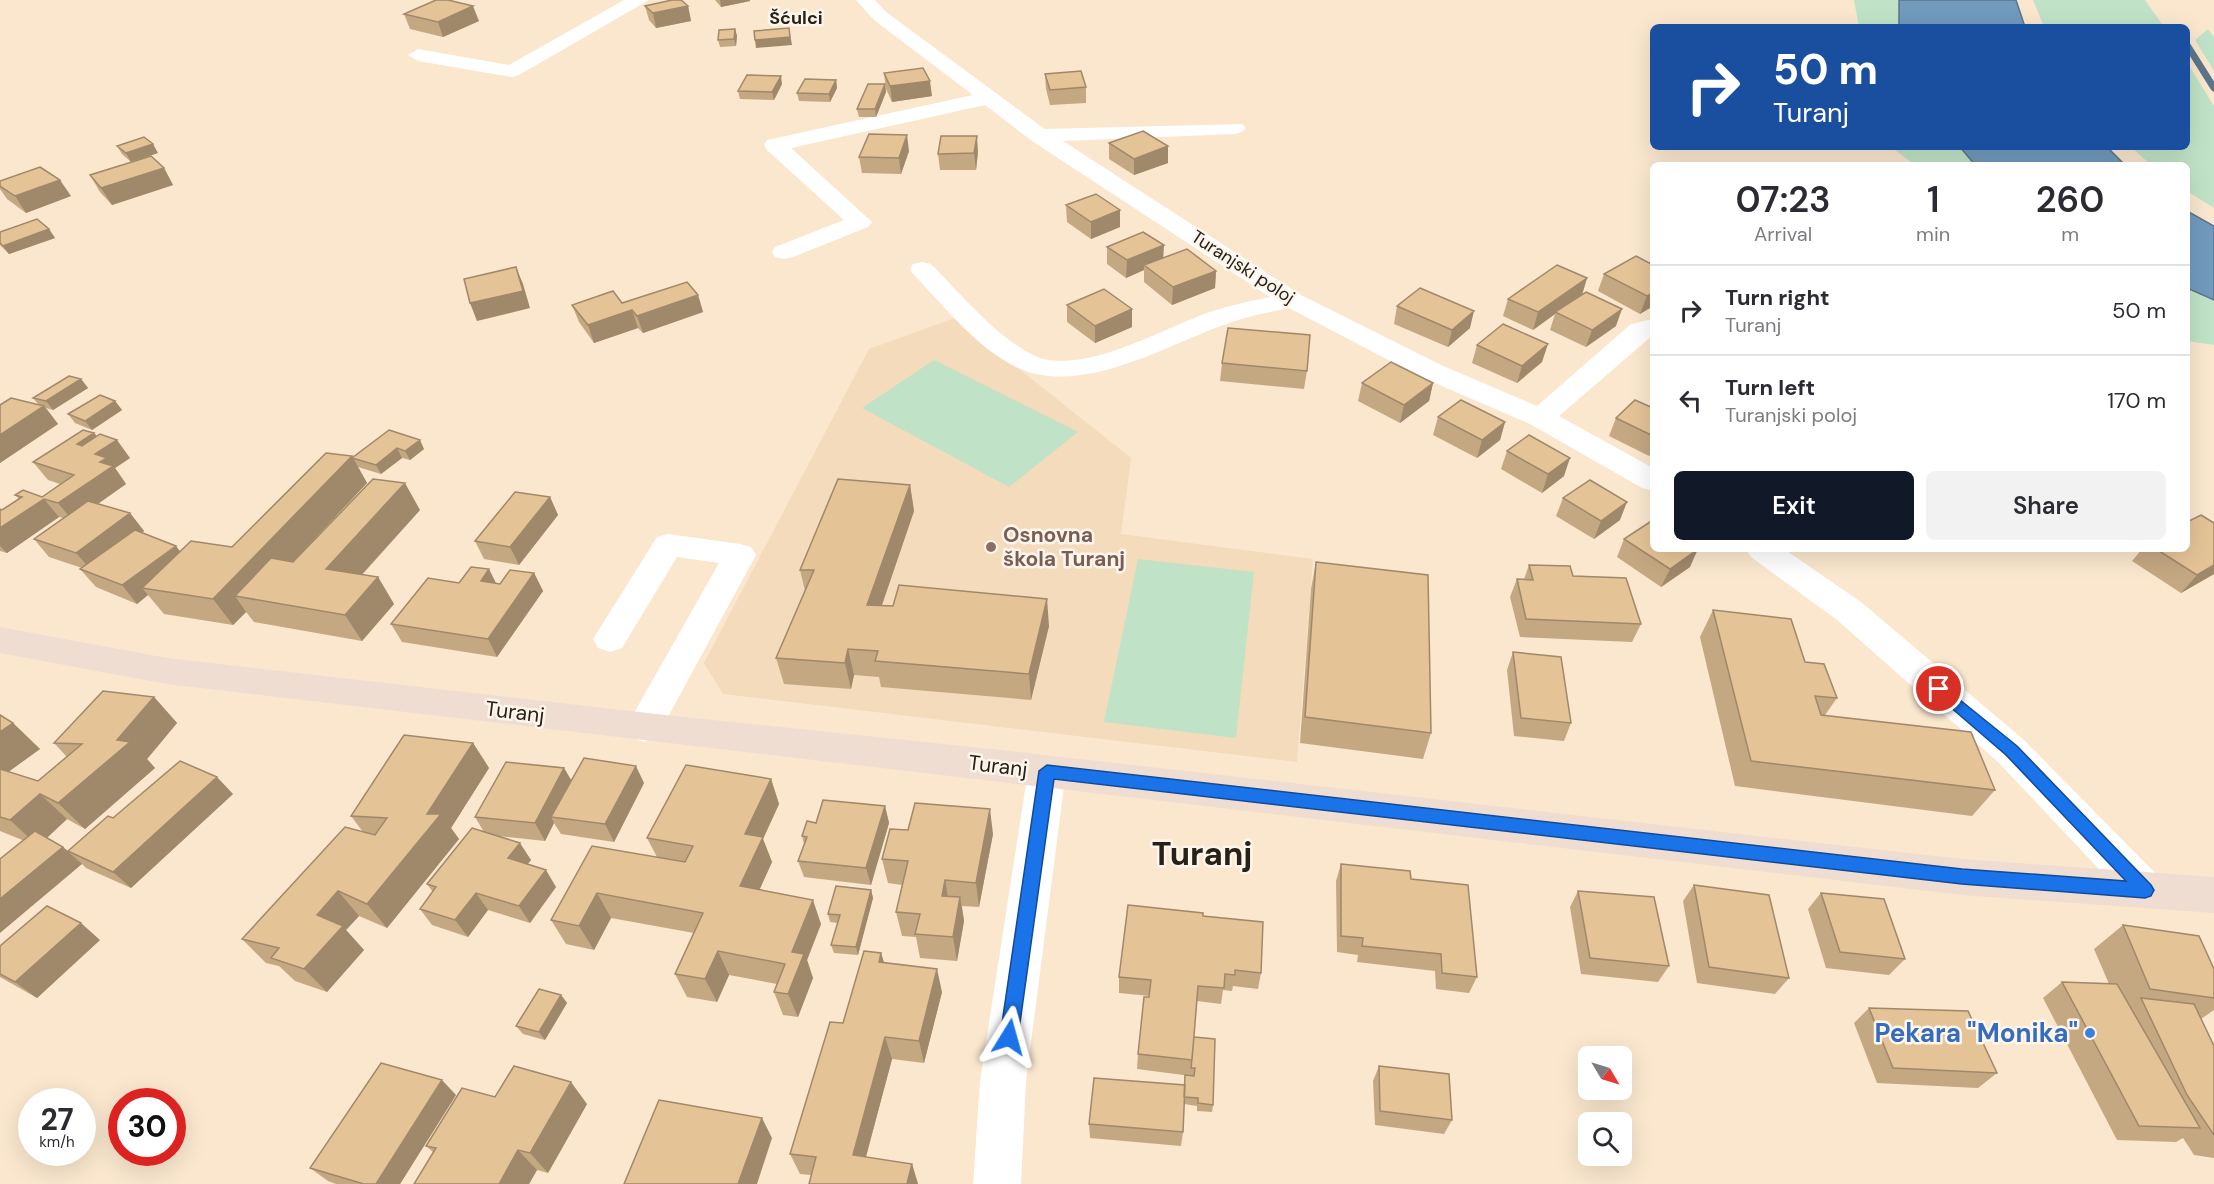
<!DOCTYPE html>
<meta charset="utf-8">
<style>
:root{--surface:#fff;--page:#f2f2f3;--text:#2b2b33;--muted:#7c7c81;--line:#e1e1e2;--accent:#111827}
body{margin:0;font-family:"DM Sans",sans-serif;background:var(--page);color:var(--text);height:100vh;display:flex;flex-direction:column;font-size:22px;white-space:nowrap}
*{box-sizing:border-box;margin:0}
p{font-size:20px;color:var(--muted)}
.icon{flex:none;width:33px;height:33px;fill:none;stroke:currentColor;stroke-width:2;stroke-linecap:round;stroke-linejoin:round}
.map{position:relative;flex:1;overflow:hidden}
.details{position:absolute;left:1650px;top:162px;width:540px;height:390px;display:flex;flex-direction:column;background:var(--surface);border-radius:9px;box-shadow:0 6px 24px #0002}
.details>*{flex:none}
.banner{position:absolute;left:1650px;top:24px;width:540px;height:126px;border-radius:9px;box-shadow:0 6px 24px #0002;background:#1a4fa0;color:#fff;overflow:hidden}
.needle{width:39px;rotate:128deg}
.controls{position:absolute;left:1578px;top:1046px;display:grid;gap:12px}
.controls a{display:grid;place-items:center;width:54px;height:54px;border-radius:9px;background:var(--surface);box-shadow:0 6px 24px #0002;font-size:30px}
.speed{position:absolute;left:18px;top:1088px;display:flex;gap:12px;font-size:30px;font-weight:700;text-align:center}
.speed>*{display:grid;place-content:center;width:78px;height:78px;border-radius:50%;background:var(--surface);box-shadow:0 6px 24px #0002;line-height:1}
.speed small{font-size:15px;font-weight:400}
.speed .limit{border:9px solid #d22;background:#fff;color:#111}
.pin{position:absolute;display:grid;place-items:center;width:51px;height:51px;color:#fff;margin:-26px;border:3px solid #fff;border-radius:50%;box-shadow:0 2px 6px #0007}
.me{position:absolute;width:66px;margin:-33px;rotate:8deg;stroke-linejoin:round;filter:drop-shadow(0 0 4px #0008)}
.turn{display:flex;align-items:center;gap:21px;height:126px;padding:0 24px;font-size:27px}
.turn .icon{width:78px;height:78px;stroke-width:2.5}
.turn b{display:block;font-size:42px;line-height:51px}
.eta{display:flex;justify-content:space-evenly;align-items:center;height:102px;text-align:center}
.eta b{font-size:36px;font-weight:600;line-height:42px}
.primary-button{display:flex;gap:12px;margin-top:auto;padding:12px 24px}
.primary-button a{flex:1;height:69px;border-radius:9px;background:var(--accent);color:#fff;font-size:24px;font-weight:600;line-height:69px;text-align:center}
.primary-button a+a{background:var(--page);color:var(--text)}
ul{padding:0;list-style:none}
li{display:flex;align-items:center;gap:18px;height:90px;padding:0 24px;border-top:2px solid var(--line)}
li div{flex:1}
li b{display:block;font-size:22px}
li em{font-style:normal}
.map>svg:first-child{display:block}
</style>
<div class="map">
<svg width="2214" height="1184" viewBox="0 0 2214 1184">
<rect width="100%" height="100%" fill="#fae7ce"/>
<path fill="#f3dbbb" d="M955 318 1131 458 1121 534 1313 559 1297 762 723 694 704 663 869 349Z"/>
<path fill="#c0e3c7" d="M1854 0H1899V27H1859Z
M2033 0H2145L2164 27H2044Z
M2208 29 2214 37V71L2195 40Z
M2187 62 2214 106V208L2187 191V165H2151L2131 147H2187Z
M1891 147H1960L1975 165H1915Z
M2187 288 2214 300V345L2187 341Z
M934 360 1078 432 1009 487 862 408Z
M1138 559 1254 572 1236 738 1104 722Z"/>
<path fill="#719abd" stroke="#5b768c" stroke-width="1.5" d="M1899 0H2016L2025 27H1899Z
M1960 147H2107L2125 165H1975Z
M2187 211 2214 226V300L2187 288Z"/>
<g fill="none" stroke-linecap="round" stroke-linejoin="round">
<path stroke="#5b768c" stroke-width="7" d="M2187 45 2214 88"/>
<path fill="#fff" fill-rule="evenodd" d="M624 0H649L519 75 512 77 418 61 408 55 418 49 509 65Z
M856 0H875L886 12 1045 129 1242 124 1246 128 1242 132 1235 134 1063 141 1301 295 1441 365 1537 406 1631 324 1653 319V335L1559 416 1653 468V491L1642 488 1530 424 1421 377 1289 308C1265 313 1241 318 1218 327 1160 349 1076 398 1014 366 975 346 944 306 913 274L910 269 913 264 922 262 931 264C962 295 994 335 1033 355 1077 377 1157 332 1199 316 1222 307 1246 302 1270 297L1032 141 985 105 791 148 872 222 868 227 793 257 784 259 775 257 772 252 775 247 844 220 767 150 764 145 767 140 973 95 874 20Z
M668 534 740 544 751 547 756 555 657 737 644 742 631 737 626 727 719 563 677 557 622 648 610 652 598 648 593 639 657 537Z
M1746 549H1784L1861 602 2024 740 2159 877 2165 890 2159 903 2145 908 2131 903 1998 762 1837 620 1751 557Z
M1047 756 1060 760 1066 771 1026 1081 1021 1184H973L980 1081 1028 771 1034 760Z"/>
<path fill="#efddd2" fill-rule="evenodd" d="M0 627 167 658 665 715 991 749 1962 859 2214 877V913L1962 895 167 684 0 653Z"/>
</g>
<path fill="#c4a882" d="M715 0H750V1L721 7Z
M645 6H688L691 21 656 28 649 20Z
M404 14 479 21 443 37 410 29Z
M735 29 737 36 736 46 720 47 718 40Z
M884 73 932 96 892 102 886 89Z
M1045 74 1086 87V103L1050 105 1046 89Z
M836 80 837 88 830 102 799 101 797 93Z
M782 84 774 100 740 99 738 91Z
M885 84 886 92 876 117H859L857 109Z
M1109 143 1168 163 1134 175 1109 159Z
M117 146 158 153 131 162 122 154Z
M909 151 901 174 862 173 859 157Z
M978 152 976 170H940L938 154Z
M164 168 173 185 112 205 100 192 90 175Z
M0 181 71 196 26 213 7 199 0 189Z
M1066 205 1120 227 1091 239 1067 222Z
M49 229 55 238 9 254 0 245V232Z
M1107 247 1163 258 1216 271 1215 288 1172 305 1144 282V270L1126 278 1107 264Z
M1636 256 1653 306 1640 314 1598 291 1604 274Z
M1587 278 1582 294 1616 326 1586 347 1550 330 1555 314 1533 330 1503 316 1508 299Z
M698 295 703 312 643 333 638 328 594 343 579 322 572 305 622 303Z
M1067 305 1132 309V327L1095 343 1067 322Z
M1397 306 1470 328 1448 347 1394 324Z
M1477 345 1542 362 1517 383 1472 363Z
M1222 363 1307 371 1304 389 1220 381Z
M81 379 88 388 53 410 46 408 58 424 0 463V405H39L33 398Z
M1362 383H1433L1429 401 1400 423 1358 401Z
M115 401 122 410 92 430 75 423 68 414Z
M1653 408V452L1649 456 1609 436 1616 418Z
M1438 417 1505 422 1500 440 1477 458 1433 435Z
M389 430 424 449 410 460 402 458 381 474 358 467 367 483 293 562 420 510 362 575 378 577 394 604 362 641 254 622 246 612 233 625 164 614 148 595 137 604 96 587 80 569 82 568 49 557 34 539 63 518 59 517 7 553 0 551V509L2 510 19 499 15 495 42 497 60 484 48 480 33 462 94 433 97 436 130 458 115 468 126 484 98 504 130 513 144 531 142 533 180 551 232 547 353 458Z
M1507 451 1564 476 1542 493 1501 469Z
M910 485 914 511 882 605 1049 626 1031 700 881 687 879 677 854 675 851 689 784 684 776 658 805 591 800 570Z
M550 497 558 515 519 565 484 559 475 541Z
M1563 498 1620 520 1594 539 1556 516Z
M1624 539 1690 567 1661 587 1617 557Z
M2142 549H2187L2214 574 2181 593 2132 561Z
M1316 562 1431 733 1423 759 1300 743 1311 589Z
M1529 565 1573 576 1641 624 1632 642 1520 637 1510 597 1517 579H1524Z
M534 573 543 591 497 657 402 642 391 624 459 583 500 584Z
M1713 610 1805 662 1837 698 1825 715 1995 790 1972 816 1735 786 1700 637Z
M1513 652 1571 723 1564 741 1514 736 1507 670Z
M154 697 177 723 147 759 155 768 85 829 67 819 47 838 63 847 68 851 113 818 233 794 131 888 86 868 82 864 0 831V715L13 723 40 749 8 772 38 781 67 757 54 743Z
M473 743 489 768 451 828 459 839 387 928 359 916 346 930 364 950 327 992 295 981 279 966 266 963 242 939 363 832 351 816Z
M564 768 571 780 644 783 614 842 561 834 554 823 545 841 498 836 531 860 527 864 556 887 530 923 488 910 468 937 432 925 420 909 433 892 427 884 484 832 475 817Z
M771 779 779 804 763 839 772 862 759 890 821 924 807 960 813 978 798 1017 783 1015 774 992 777 984 729 975 717 1002 687 997 675 974 694 933 611 918 594 950 566 944 551 920 657 857 647 838Z
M885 806 889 823 871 885 804 877 798 861 804 844 802 836 816 823Z
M908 830 993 834 979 907 962 906 964 921 957 961 920 958 916 937 902 936 896 912 902 885 888 883 882 859Z
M1341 864 1411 879 1477 977 1469 993 1436 989 1435 971 1357 962 1358 955 1337 952 1336 881Z
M1694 885 1789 978 1775 994 1697 983 1683 901Z
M871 890 873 898 858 955 834 953 831 945 838 923 830 922 828 914Z
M1578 891 1669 966 1658 982 1581 974 1570 907Z
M1821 893 1905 959 1889 975 1826 968 1808 909Z
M1203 916 1261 973 1258 989 1233 986 1232 991 1223 990 1221 1004 1197 1001 1194 1037 1213 1105 1212 1112 1197 1111V1106L1184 1104 1183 1132 1181 1146 1090 1138 1089 1124 1184 1084 1191 1076 1137 1069 1138 1054 1150 996 1119 993V977Z
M2123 925 2214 969V1010L2201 1019 2214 1046V1158L2194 1155 2183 1138 2176 1142 2117 1140 2043 998 2062 982 2109 984 2094 949Z
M100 940 37 998 0 977V946Z
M881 953 884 962 942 992 924 1063 892 1059 866 1157 912 1164 918 1184H809L811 1175 800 1174 790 1154 843 1023Z
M561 995 567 1003 545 1040 523 1034 516 1026Z
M1869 1008 1997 1073 1978 1088 1877 1083 1854 1023Z
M1379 1066 1452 1120 1444 1134 1375 1125 1373 1081Z
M456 1095 400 1184H336L328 1181 310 1168Z
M495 1097 587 1104 548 1173 537 1170 529 1184H414L433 1152 426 1146Z"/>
<path fill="#a0886a" d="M720 0H750V1L721 7Z
M473 6 479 21 443 37 438 22Z
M688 6 691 21 656 28 653 13Z
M789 28 792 45 756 48 755 40Z
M735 29 737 36 736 46 734 39Z
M781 76 782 84 774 100 772 92Z
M836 80 837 88 830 102 829 94Z
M930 81 932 96 892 102 890 86Z
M885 84 886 92 876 117 875 109Z
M907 135 909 151 901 174 899 158Z
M977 136 978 152 976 170 974 153Z
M153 144 158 153 131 162 126 153Z
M1168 146V163L1134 175V159Z
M164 168 173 185 112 205 101 188Z
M60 180 71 196 26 213 15 196Z
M1120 210V227L1091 239V222Z
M49 229 55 238 9 254 3 246Z
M1164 245 1163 262 1144 265V270L1126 278 1127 260Z
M516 267 523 284 530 308 477 321 470 303Z
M1216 271 1215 288 1172 305 1173 287Z
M1587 278 1582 295 1555 312V314L1533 330 1538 312Z
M1653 293V306L1640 314 1647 296Z
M698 295 703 312 643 333 637 316Z
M1132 309V327L1095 343V326Z
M1622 309 1616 326 1586 347 1592 330Z
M632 310 638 328 594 343 588 325Z
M1474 311 1470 328 1448 347 1452 330Z
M1548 344 1542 362 1517 383 1522 366Z
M81 379 88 388 53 410 46 401Z
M1433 383 1429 401 1400 423 1404 405Z
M115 401 122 410 92 430 85 421Z
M44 406 58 424 0 463V435Z
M1505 422 1500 440 1477 458 1482 440Z
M94 433 105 447 117 440 130 458 115 468 126 484 73 521 58 503 98 458 77 444Z
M420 440 424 449 410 460 405 451Z
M397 448 402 458 381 474 376 465Z
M352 456 367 483 257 600 235 596 246 612 233 625 213 599Z
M1570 458 1564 476 1542 493 1548 474Z
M405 483 420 510 343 595 326 569Z
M910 485 914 511 873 631 867 605Z
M550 497 558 515 519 565 510 547Z
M44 499 59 517 7 553 0 546V528Z
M1627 502 1620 520 1594 539 1601 521Z
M130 513 144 531 92 571 76 553Z
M176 546 190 564 142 588 148 595 137 604 122 585Z
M1698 549 1690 567 1661 587 1670 569Z
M2214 565V574L2181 593 2197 575Z
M489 569 498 587 481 581Z
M534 573 543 591 497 657 488 639Z
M378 577 394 604 362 641 345 615Z
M1047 599 1049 626 1031 700 1029 674Z
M848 649 854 675 851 689 845 663Z
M154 697 177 723 147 759 155 768 85 829 58 803 117 740Z
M13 723 40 749 0 778V732Z
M473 743 489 768 451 828 459 839 387 928 367 904Z
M636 766 644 783 614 842 605 824Z
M564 768 574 785 551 817 554 823 545 841 535 823Z
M217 777 233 794 131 888 113 872Z
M771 779 779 804 763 839 772 862 750 911 740 886 745 834Z
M40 794 67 819 38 846 10 820Z
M885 806 889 823 871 885 866 868Z
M990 809 993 834 979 907 976 883Z
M520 843 531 860 519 875 508 858Z
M63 847 82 864 0 933V899Z
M546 870 556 887 530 923 519 906Z
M945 880 949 904 942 896Z
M871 890 873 898 858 955 856 947Z
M338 891 359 916 346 930 364 950 327 992 304 969 317 915Z
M476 893 488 910 468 937 455 920Z
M597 893 611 918 594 950 579 926Z
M960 897 964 921 957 961 953 937Z
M813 900 821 924 807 960 813 978 798 1017 788 994 792 952Z
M81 923 100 940 37 998 15 982Z
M718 951 729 975 717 1002 705 979Z
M881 953 888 976 879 962Z
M937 969 942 992 924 1063 919 1041Z
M561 995 567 1003 545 1040 539 1032Z
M885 1037 892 1059 861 1175 853 1155Z
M442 1080 456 1095 400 1184H376Z
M571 1082 587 1104 548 1173 530 1153Z
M762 1118 772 1138 757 1184H738Z
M518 1150 537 1170 529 1184H499Z
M912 1164 918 1184H907Z"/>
<path fill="#e4c397" stroke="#a0886a" stroke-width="1.5" d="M436 0H448L473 6 438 22 404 14Z
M672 0H681L688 6 653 13 645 6Z
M789 28 790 37 755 40 754 31Z
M735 29 734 39 718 40 719 30Z
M923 68 930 81 890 86 884 73Z
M1081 71 1086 87 1050 90 1045 74Z
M747 75 781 76 772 92 738 91Z
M805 79 836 80 829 94 797 93Z
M868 84H885L875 109H857Z
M1143 131 1168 146 1134 159 1109 143Z
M869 134 907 135 899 158 859 157Z
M941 136H977L974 153 938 154Z
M144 137 153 144 126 153 117 146Z
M151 156 164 168 101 188 90 175Z
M40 167 60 180 15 196 0 186V181Z
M1096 194 1120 210 1091 222 1066 205Z
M37 219 49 229 3 246 0 243V232Z
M1143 232 1164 245 1127 260 1107 247Z
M1187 249 1216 271 1173 287 1144 265Z
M1636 256 1653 265V293L1647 296 1604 274Z
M1557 265 1587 278 1538 312 1508 299Z
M516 267 523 291 470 303 464 279Z
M687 282 698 295 637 316 632 310 588 325 572 305 613 291 622 303Z
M1420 288 1474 311 1452 330 1397 306Z
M1104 289 1132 309 1095 326 1067 305Z
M1586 292 1622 309 1592 330 1555 312Z
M1503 324 1548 344 1522 366 1477 345Z
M1228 328 1310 335 1307 371 1222 363Z
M1391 362 1433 383 1404 405 1362 383Z
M69 376 81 379 46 401 33 398Z
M100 395 115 401 85 421 68 414Z
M11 398 44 406 0 435V405Z
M1461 400 1505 422 1482 440 1438 417Z
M1635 400 1653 408V436L1616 418Z
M83 430 94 433 77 444 82 446 100 434 117 440 95 454 107 458 100 462 113 466 58 503 44 499 0 528V509L2 510 22 497 15 495 23 490 42 497 74 475 33 462Z
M389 430 420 440 405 451 397 448 376 465 352 458Z
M1529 435 1570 458 1548 474 1507 451Z
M326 453 352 456 213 599 142 588 191 541 232 547Z
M373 479 405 483 326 569 378 577 345 615 235 596 271 558 293 562Z
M838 479 910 485 867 605 893 606 899 585 1047 599 1029 674 875 661 878 651 848 649 845 663 776 658 814 570H800Z
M1590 480 1627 502 1601 521 1563 498Z
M515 492 550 497 510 547 475 541Z
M88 501 130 513 76 553 34 539Z
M2201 515 2214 523V565L2197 575 2156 549H2187V522Z
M1653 520V549H1698L1670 569 1624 539Z
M135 530 176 546 122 585 80 569Z
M1316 562 1428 575 1431 733 1305 717Z
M1529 565 1570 566 1573 576 1626 578 1641 624 1526 619 1517 579 1533 580Z
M471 567 489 569 481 581 500 584 510 570 534 573 488 639 391 624 428 578 459 583Z
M1713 610 1791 619 1805 662 1824 664 1837 698 1815 696 1821 715 1971 732 1995 790 1751 761Z
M1513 652 1561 657 1571 723 1521 718Z
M103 691 154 697 117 740 130 742 58 803 40 794 10 820 0 817V769L38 781 82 744 54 743Z
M0 715 13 723 0 732Z
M404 735 473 743 427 814H441L367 904 338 891 317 915 343 926 304 969 271 958 279 948 242 939 345 827 375 835 387 818 351 816Z
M584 758 636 766 605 824 551 817Z
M180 761 217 777 113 872 68 851 108 816 113 818Z
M506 762 564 768 535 823 475 817Z
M686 765 771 779 745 834 763 837 740 886 813 900 792 952 804 954 788 994 774 992 785 964 718 951 705 979 675 974 703 913 597 893 579 926 551 920 592 846 685 862 693 846 647 838Z
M823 800 885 806 866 868 798 861 807 837 802 836 807 821 816 823Z
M915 803 990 809 976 883 945 880 942 896 960 897 953 937 915 934 920 914 896 912 908 861 882 859 890 829 908 830Z
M472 828 520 843 508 858 546 870 519 906 476 893 455 920 420 909 436 887 427 884Z
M35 831 63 847 0 899V859Z
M1341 864 1410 871 1411 879 1468 885 1477 977 1442 973 1441 954 1362 946 1363 938 1341 936Z
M1694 885 1769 895 1789 978 1709 967Z
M836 886 871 890 856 947 831 945 840 915 828 914Z
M1578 891 1654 897 1669 966 1590 958Z
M1821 893 1884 899 1905 959 1840 952Z
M1128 905 1203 913V916L1263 922 1261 973 1235 970V975L1225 974 1224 988 1198 986 1192 1060 1138 1054 1144 997H1149L1151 980 1119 977Z
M47 906 81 923 15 982 0 974V946Z
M2123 925 2199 936 2214 969V998L2150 989Z
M864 951 881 953 879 962 937 969 919 1041 885 1037 853 1155 912 1164 907 1184H809L816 1157 790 1154 830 1022 843 1023Z
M2062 982 2117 984 2200 1128 2139 1126Z
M539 989 561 995 539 1032 516 1026Z
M2141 998 2194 1004 2214 1046V1135L2187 1095Z
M1869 1008 1968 1011 1997 1073 1893 1068Z
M1194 1037 1215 1039 1213 1105 1198 1103V1098L1184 1097 1185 1075 1194 1076 1195 1068H1191Z
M381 1063 442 1080 376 1184H364L310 1168Z
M514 1066 571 1082 530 1153 518 1150 499 1184H414L436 1148 426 1146 462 1088 495 1097Z
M1379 1066 1449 1074 1452 1120 1380 1111Z
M1094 1078 1185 1085 1183 1132 1089 1124Z
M659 1100 762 1118 738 1184H624Z"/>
<path fill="#1a73e8" stroke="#114b97" stroke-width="1.5" d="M1939 683 2017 746 2151 885 2154 890 2151 896 2145 898 1962 884 1054 779 1018 1037 1016 1043 1009 1046 1003 1043 1000 1037 1039 771 1047 765 1962 869 2126 881 2006 755 1934 693 1932 689Z"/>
<circle fill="#8d6e63" stroke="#fef6ec" stroke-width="2" cx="991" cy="547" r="6"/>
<circle fill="#3f7fe0" stroke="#fef6ec" stroke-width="2" cx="2090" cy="1033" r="6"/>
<g text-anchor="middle" stroke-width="5" stroke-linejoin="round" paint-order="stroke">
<g font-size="18" font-weight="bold" fill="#282118" stroke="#fef6ec">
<text x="796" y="24">Šćulci</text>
</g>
<g font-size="18" fill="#282118" stroke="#fef6ec">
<text transform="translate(1243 267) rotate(33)" y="6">Turanjski poloj</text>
</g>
<g font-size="21" font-weight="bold" fill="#785e54" stroke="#fef6ec" text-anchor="start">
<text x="1003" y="542">Osnovna<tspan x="1003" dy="24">škola Turanj</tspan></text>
</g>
<g font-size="21" fill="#282118" stroke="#fef6ec">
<text transform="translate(515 712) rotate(7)" y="7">Turanj</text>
<text transform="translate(998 766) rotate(7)" y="7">Turanj</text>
</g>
<g font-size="26" font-weight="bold" fill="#366cbe" stroke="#fef6ec" text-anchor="end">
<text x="2078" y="1042">Pekara "Monika"</text>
</g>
<g font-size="33" font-weight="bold" fill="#282118" stroke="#fef6ec">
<text x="1202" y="865">Turanj</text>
</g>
</g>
</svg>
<div class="controls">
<a><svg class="needle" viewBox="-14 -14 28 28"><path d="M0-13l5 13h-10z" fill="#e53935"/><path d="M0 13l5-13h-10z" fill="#7c7c81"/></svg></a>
<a><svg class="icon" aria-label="search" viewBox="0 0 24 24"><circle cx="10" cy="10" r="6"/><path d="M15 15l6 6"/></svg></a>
</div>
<div class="speed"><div>27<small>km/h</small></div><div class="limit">30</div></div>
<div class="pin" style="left:1939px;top:689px;background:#d93025"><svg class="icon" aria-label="arrive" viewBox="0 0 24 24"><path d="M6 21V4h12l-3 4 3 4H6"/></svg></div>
<svg class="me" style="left:1009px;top:1037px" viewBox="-20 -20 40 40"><path d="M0-17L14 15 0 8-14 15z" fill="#1a73e8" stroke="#fff" stroke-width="4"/></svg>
<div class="banner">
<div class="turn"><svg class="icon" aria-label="right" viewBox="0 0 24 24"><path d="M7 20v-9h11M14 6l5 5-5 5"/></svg><div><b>50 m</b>Turanj</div></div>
</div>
<section class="details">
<div class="eta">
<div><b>07:23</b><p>Arrival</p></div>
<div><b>1</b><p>min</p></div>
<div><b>260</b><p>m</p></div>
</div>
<ul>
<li><svg class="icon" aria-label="right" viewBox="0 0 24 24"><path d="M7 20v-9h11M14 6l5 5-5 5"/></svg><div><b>Turn right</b><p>Turanj</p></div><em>50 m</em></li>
<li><svg class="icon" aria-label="left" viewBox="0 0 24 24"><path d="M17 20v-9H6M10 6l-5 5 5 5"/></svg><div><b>Turn left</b><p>Turanjski poloj</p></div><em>170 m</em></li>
</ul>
<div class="primary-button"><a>Exit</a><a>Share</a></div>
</section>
</div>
